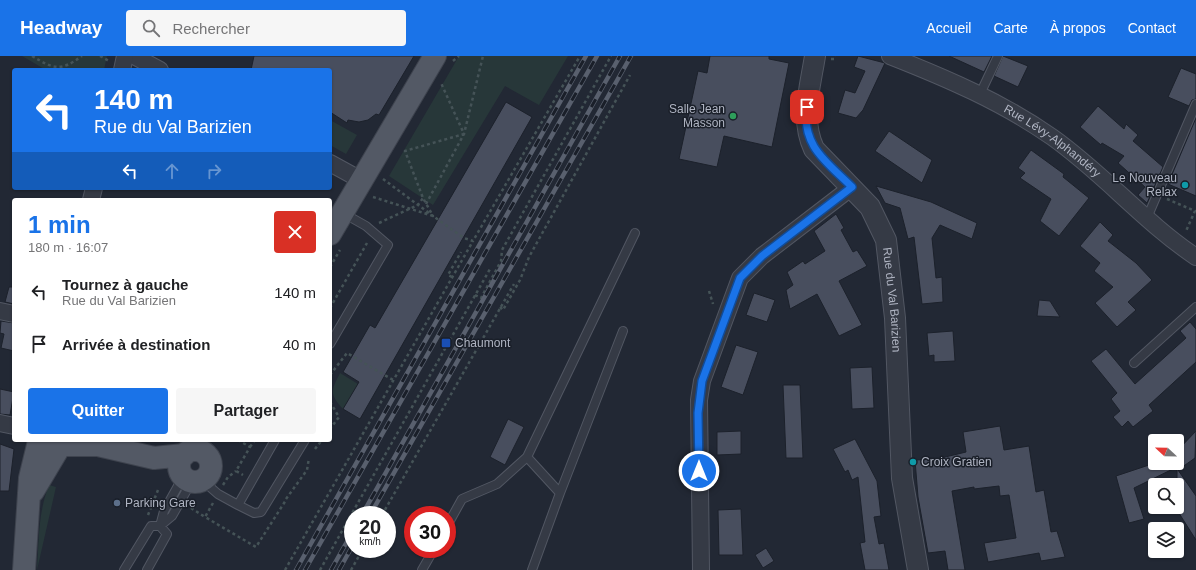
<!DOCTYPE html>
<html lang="fr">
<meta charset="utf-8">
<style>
:root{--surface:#fff;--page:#f6f6f6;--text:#202124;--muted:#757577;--accent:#1a73e8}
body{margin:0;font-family:Arial,sans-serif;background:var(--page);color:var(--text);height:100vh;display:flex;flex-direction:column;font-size:15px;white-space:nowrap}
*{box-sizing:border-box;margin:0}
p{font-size:13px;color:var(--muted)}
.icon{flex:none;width:22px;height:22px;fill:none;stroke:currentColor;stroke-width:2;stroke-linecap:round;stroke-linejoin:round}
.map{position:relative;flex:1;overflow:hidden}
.sheet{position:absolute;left:12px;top:142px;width:320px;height:244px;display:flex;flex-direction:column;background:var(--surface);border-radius:4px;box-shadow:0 1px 3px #0004}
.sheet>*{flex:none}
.guide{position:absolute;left:12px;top:12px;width:320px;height:122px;border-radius:4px;box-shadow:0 1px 3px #0004;background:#1a73e8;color:#fff;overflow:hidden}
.needle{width:26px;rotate:292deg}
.buttons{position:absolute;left:1148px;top:378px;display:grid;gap:8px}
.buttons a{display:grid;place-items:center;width:36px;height:36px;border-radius:4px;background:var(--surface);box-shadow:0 1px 3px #0004;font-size:20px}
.speed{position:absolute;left:344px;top:450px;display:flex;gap:8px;font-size:20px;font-weight:700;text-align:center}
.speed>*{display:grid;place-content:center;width:52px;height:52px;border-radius:50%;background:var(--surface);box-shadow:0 1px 3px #0004;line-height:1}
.speed small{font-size:10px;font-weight:400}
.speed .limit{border:6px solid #d22;background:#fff;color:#111}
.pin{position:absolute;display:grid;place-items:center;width:34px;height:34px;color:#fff;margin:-17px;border-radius:8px;box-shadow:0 2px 6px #0006}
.me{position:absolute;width:44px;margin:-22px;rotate:0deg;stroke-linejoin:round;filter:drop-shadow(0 0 3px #0008)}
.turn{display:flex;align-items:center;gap:14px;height:84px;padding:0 16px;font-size:18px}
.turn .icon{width:52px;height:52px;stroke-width:2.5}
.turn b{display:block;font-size:28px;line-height:34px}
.lanes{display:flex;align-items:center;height:38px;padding:0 16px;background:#0003;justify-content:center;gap:20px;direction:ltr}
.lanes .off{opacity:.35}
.round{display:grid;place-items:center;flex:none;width:42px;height:42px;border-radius:4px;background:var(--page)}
.summary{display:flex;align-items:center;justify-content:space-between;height:68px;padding:0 16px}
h1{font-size:24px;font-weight:700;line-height:30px;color:var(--accent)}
.action{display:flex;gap:8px;margin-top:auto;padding:8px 16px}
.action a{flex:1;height:46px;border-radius:4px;background:var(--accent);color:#fff;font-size:16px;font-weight:700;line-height:46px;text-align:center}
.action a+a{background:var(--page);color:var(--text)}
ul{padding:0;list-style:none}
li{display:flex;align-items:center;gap:12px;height:52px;padding:0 16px}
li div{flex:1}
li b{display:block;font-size:15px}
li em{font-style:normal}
header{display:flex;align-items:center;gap:24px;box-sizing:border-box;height:56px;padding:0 20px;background:var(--accent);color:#fff}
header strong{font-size:19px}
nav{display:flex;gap:22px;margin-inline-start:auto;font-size:14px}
.search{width:280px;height:36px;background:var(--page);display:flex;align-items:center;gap:10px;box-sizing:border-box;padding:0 14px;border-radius:4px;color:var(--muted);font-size:15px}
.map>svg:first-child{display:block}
</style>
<header>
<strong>Headway</strong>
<div class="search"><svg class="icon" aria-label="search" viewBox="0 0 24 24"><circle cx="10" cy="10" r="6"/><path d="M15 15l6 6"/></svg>Rechercher</div>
<nav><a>Accueil</a><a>Carte</a><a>À propos</a><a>Contact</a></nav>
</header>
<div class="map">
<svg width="1196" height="514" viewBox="0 0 1196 514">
<rect width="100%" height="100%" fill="#222834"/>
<path fill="#273739" d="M22 0H107L104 14H46Z
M459 0H568L539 49 505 30 433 149 389 120Z
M330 64 357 79 346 98 330 89Z
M340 317 358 328 343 353C329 338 331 335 340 317Z
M49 429 56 431 37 514C39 485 38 456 49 429Z"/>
<path fill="#484e5e" stroke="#1c212b" d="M254 0H414L379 59 376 58 368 64 359 66 348 64 347 67 330 56V14H251Z
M710 0H769V3L789 7 772 91 724 80 717 111 679 103 698 15 707 17Z
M858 0 885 7 863 54 856 62 838 57 845 34 855 37 865 15 854 11Z
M949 0H992L984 16Z
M1003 0 1028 10 1018 31 994 20Z
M1181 12 1196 18V43L1192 44 1189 50 1168 41Z
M506 46 532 61 360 363 343 353 359 326 343 316 370 269 375 272Z
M1098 50 1124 73 1126 68 1138 79 1133 85 1163 111 1147 147 1138 139 1145 131 1118 107 1124 100 1102 87 1101 89 1080 71Z
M1196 62V140L1168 128Z
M889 75 932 104 922 127 875 95Z
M1031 94 1064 118 1063 121 1089 142 1059 180 1040 165 1051 143 1020 122 1025 117 1018 112Z
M876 130 931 146 977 167 972 183 940 169 932 182 936 222 942 221 943 246 922 248 914 181 908 183 900 152 885 147Z
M836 158 844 172 841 174 853 196 857 194 867 210 839 225 862 269 839 280 817 238 790 253 786 234 793 229 787 216 803 205 805 208 825 195 814 175Z
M1100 166 1113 179 1108 185 1136 207 1152 224 1128 246 1136 254 1117 271 1095 247 1113 231 1094 215 1100 207 1080 190Z
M9 231H14V248L5 246Z
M754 237 775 244 767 266 746 259Z
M1039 244 1050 245 1060 261 1037 260Z
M1 265 14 267V295L1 292 4 278 0 277Z
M1190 266 1196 273V306L1149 349 1153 355 1133 371 1128 365 1122 371 1113 361 1120 355 1111 343 1117 337 1091 305 1106 293 1135 328 1186 282 1180 275Z
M953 275 955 305 934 306V299L929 300 927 277Z
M736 289 758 296 743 339 721 331Z
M872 311 874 352 852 353 850 312Z
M783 329H800L803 402H786Z
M0 333 14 336 10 359 0 358Z
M508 363 524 371 505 409 490 401Z
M1000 370 1004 394 1029 390 1036 436 1044 434 1051 476 1057 475 1065 501 1041 505 1039 497 988 506 984 487 1016 482 1009 439 1000 440 999 430 974 433V431L952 435 965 514H948L945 495 928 497 918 441 915 404 937 403 966 396 963 376Z
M741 375V398L717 399V376Z
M1196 375 1195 402 1178 414 1196 440V484L1177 454V411L1134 432 1144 463 1129 467 1116 420 1155 407H1177V395Z
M855 383 877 425 881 460 874 461 879 488 884 487 889 514H865L860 487 865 486 858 421 852 424 848 414 845 416 833 393Z
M0 388 14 393 9 435H0Z
M741 453 743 499H719L718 454Z
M766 492 774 505 763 512 755 499Z"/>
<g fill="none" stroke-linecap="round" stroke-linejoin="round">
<defs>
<path id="service" d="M980 38 998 0
M1147 162 1196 48
M330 288 388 189 366 170 343 157
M1134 307 1196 251
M527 401 560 437 532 514
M202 424 218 438 238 449 275 384
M560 437 623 275
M238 449 254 457 261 456 305 384
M447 470 462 443 497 428 527 401 635 177
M124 514 151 470H160L164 455 183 421
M147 514 167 478 160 470 172 460 192 425
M422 514 434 493"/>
<g id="minor">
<path d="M134 0 160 14"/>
<path id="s1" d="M890 0C946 22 1002 46 1052 81 1103 117 1144 166 1196 201"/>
<path d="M122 14 125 0"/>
<path d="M330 107 361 124"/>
<path d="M91 144 94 132"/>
<path d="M0 255 14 258"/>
<path d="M0 367 14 370"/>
<path d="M701 514 699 344 702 325 740 222 762 200 852 131"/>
</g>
<g id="tertiary">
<path id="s2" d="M815 0C810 32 800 63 814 93L870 151 886 184 895 262 902 422 918 514"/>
</g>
<path id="primary" d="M330 178 435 0
M64 389H98L154 402 184 399
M179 410a16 16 0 1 1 32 0a16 16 0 1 1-32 0Z
M33 435 58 393
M24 514 30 422 39 385"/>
</defs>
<use href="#service" stroke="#525763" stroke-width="10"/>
<use href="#minor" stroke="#525763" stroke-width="18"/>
<use href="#tertiary" stroke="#525763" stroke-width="22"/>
<use href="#primary" stroke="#3e434e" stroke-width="24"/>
<path stroke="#455357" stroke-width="2.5" stroke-dasharray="3 3" stroke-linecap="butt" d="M32 0C54 13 60 16 82 0
M100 0 109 5
M831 3H834L835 0
M453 5 459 0
M383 123 433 160 423 142 405 95 464 78 441 27
M373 141 433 160 464 182 473 185 580 0
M1167 143 1195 155 1186 175
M426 148 464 78 483 0
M379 167 418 149 423 142
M330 211 340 194
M452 221 448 219 461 196
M709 235 713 248
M475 239 481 242 501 205 502 194 611 0
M500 251 503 254 520 224 529 201 630 19
M330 252 367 187
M330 319 347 297 393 324
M330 346 339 361 330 373
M238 384 250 391 236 415 243 419
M250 391 255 384
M315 393 322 384
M223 429 228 421 236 415
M286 443 307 414 309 402
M213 447 205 461 256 491 286 444
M191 452 205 461
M148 459 158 434
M382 459 514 228
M285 514 473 185
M320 514 490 213
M351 514 363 493"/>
<use href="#service" stroke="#353a45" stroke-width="8"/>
<use href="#minor" stroke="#353a45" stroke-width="16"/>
<use href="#tertiary" stroke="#353a45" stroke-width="20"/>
<use href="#primary" stroke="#535965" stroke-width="22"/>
<defs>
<path id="rail" d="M362 459 620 0
M370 459 631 0
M296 514 586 0
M305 514 597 0
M331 514 353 475
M339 514 353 489"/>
</defs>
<use href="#rail" stroke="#59606e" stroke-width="4.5"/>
<use href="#rail" stroke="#1a1f29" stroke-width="3" stroke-dasharray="9" stroke-linecap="butt"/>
</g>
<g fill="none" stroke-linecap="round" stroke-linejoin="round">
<defs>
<path id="route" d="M699 415 698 357 702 325 740 222 762 200 852 131C827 106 801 90 807 51"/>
</defs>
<use href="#route" stroke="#114b97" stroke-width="10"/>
<use href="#route" stroke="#1a73e8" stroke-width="7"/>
</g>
<circle fill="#2e9e5b" stroke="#1a1f29" stroke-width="1.5" cx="733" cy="60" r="4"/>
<g fill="#0f9aa8" stroke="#1a1f29" stroke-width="1.5">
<circle cx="1185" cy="129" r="4"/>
<circle cx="913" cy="406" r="4"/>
</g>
<rect fill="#1a4fb4" stroke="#1a1f29" stroke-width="1.5" x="441" y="282" width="10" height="10" rx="2"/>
<circle fill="#5c6f8a" stroke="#1a1f29" stroke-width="1.5" cx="117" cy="447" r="4"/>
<g text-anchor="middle" stroke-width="3" stroke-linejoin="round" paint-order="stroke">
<g font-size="12" fill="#afb4c2" stroke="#1a1f29" text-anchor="start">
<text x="725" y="57" text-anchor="end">Salle Jean<tspan x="725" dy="14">Masson</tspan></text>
<text x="1177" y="126" text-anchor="end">Le Nouveau<tspan x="1177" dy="14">Relax</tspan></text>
<text x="455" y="291">Chaumont</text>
<text x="921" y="410">Croix Gratien</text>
<text x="125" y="451">Parking Gare</text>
</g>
<g font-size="12" fill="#afb4c2" stroke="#1a1f29">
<text dy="4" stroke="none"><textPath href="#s1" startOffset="184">Rue Lévy-Alphandéry</textPath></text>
<text dy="4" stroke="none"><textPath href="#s2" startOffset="272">Rue du Val Barizien</textPath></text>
</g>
</g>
</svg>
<div class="buttons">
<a><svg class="needle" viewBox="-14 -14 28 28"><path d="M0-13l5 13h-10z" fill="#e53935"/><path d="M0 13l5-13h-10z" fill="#757577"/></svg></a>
<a><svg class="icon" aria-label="search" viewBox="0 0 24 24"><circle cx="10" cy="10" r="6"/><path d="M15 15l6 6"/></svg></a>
<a><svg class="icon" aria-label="layers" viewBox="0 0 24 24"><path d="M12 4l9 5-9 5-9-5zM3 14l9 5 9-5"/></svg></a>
</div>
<div class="speed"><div>20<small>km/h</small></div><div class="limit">30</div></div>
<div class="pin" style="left:807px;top:51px;background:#d93025"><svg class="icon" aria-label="arrive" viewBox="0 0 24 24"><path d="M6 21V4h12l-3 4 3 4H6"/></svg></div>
<svg class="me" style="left:699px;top:415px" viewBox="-20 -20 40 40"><circle r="17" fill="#1a73e8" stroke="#fff" stroke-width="3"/><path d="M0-11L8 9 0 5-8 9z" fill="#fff"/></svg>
<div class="guide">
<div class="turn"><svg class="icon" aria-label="left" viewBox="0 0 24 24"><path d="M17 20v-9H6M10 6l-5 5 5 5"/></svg><div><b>140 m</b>Rue du Val Barizien</div></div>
<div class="lanes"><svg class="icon" aria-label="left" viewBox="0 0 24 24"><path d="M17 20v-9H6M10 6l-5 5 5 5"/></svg><svg class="icon off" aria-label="ahead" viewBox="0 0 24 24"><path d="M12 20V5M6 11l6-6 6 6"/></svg><svg class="icon off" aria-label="right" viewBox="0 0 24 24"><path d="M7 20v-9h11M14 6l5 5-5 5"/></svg></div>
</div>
<section class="sheet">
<div class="summary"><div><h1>1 min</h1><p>180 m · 16:07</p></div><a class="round" style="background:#d93025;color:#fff"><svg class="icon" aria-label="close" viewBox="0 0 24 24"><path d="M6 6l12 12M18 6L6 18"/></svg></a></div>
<ul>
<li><svg class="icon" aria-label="left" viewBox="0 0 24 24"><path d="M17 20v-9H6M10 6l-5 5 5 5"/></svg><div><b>Tournez à gauche</b><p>Rue du Val Barizien</p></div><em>140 m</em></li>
<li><svg class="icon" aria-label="arrive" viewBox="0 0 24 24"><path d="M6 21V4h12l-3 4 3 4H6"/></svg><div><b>Arrivée à destination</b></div><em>40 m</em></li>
</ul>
<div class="action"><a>Quitter</a><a>Partager</a></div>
</section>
</div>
